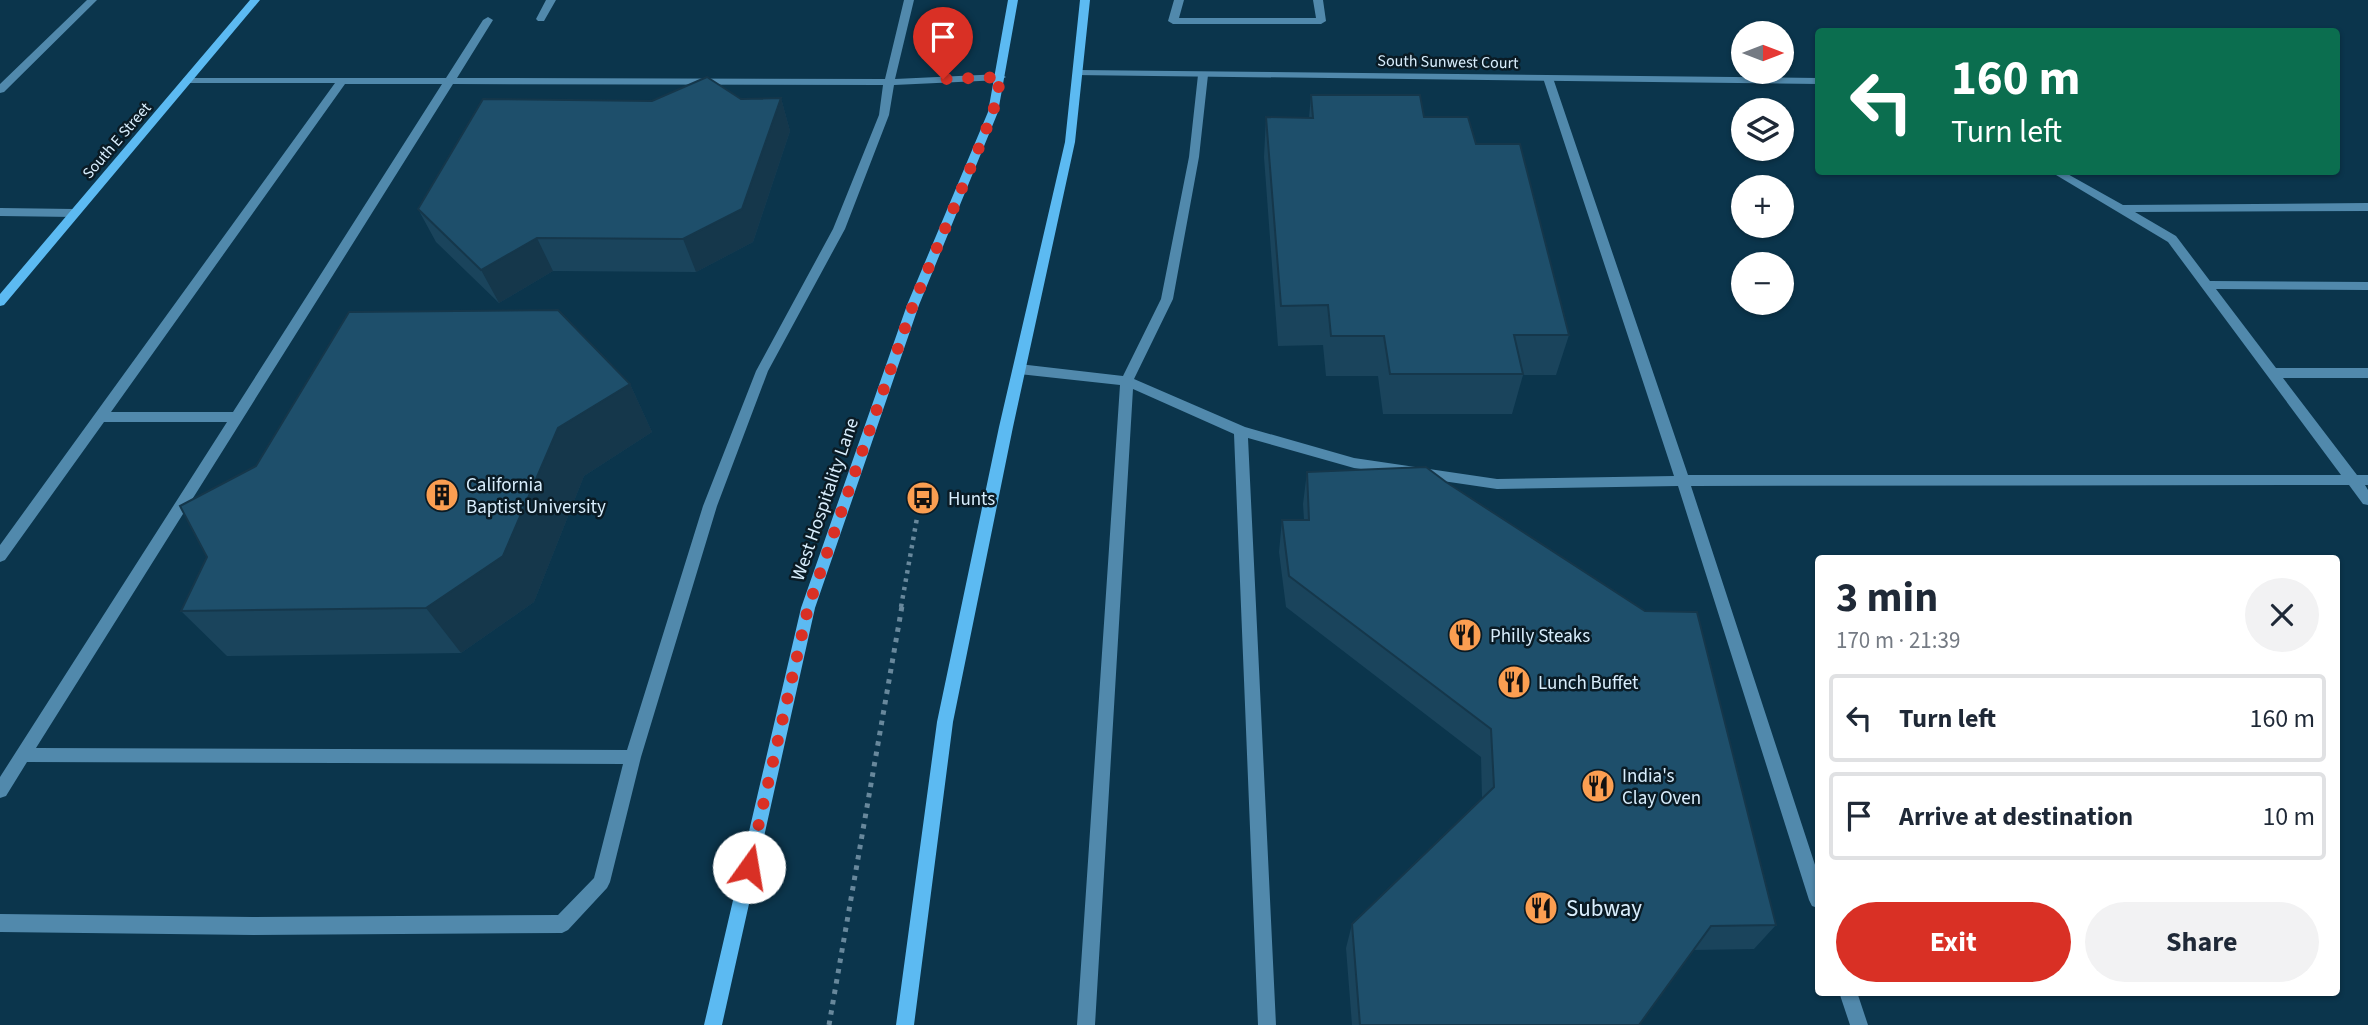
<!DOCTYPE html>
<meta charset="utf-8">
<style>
:root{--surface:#fff;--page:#f2f2f3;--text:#1f2937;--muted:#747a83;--line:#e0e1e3;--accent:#d93025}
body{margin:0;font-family:"Source Sans 3",sans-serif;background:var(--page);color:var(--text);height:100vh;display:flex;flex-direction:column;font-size:26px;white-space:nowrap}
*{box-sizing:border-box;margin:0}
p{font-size:23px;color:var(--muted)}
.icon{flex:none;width:38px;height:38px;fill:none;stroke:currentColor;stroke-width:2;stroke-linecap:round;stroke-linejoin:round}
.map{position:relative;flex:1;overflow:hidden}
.sheet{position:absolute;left:1815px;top:555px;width:525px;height:441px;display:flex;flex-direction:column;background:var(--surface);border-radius:7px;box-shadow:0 2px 5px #0004}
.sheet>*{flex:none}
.top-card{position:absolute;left:1815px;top:28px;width:525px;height:147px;border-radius:7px;box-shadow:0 2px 5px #0004;background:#0b6e4f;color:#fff;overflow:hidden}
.needle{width:46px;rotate:90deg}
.buttons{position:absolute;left:1731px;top:21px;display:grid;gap:14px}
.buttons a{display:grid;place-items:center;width:63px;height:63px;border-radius:50%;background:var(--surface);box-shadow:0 2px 5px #0004;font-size:35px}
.pin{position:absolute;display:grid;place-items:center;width:60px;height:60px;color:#fff;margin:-72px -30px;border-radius:50% 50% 50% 0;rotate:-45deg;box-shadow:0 0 7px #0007}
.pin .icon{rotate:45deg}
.me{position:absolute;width:77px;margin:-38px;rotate:13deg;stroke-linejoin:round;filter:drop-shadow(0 0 5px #0008)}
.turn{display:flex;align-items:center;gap:24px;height:147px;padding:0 21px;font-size:32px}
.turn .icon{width:91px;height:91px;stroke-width:2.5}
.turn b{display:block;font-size:49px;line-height:60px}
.round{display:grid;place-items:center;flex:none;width:74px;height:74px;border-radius:37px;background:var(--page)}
.summary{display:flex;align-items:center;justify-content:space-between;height:119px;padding:0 21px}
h1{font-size:42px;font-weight:700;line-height:52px}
.cta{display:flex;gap:14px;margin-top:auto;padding:14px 21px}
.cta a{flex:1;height:80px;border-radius:42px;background:var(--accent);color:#fff;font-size:28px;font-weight:700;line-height:80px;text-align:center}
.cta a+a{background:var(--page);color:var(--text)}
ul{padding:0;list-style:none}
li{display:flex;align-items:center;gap:21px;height:88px;margin:0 14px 10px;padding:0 7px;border:4px solid var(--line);border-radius:7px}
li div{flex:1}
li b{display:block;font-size:26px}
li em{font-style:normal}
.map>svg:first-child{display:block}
</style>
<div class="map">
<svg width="2368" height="1025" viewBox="0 0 2368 1025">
<rect width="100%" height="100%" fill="#0b354c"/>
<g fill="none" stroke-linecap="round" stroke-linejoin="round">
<path stroke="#68889c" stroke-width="4.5" stroke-dasharray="3.5 5" stroke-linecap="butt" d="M901 607 917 518"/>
<path stroke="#68889c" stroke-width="5" stroke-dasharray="4.5 6" stroke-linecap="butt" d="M829 1025 902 606"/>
<path fill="#5189ac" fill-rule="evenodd" d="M87 0H97L4 92 0 93V84Z
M546 0H556L544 21H538L536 19Z
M904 0H914L895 79 1001 74 1006 77 1001 80 894 85 889 115 845 229 768 371 717 506 641 757 610 882 607 888 568 930 562 933 253 935 0 932V914L253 917 558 915 594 878 623 764 27 762 6 796 0 798V777L227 422H104L5 560 0 562V545L335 83H188L183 80 184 78H446L483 20 488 17 493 20 457 78 885 79ZM345 84H442L233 412H111ZM453 84 883 85 879 115 833 229 756 371 703 506 627 750 36 748Z
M1174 0H1184L1179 18H1316L1313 0H1323L1326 21 1321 24H1173L1168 21Z
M1203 72 1208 75 1199 157 1173 299 1134 379 1245 427 1354 458 1497 479 1674 476 1543 78 1548 75 1553 78 1688 475H2341L2168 242 2051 172H2064L2123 205 2368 203V211L2135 212 2176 236 2210 281 2368 282V290L2216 289 2276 368H2368V378H2283L2357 475H2368V485H2365L2368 490V505L2363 504 2349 485 1691 486 1818 874V908L1812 906 1809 900 1678 486 1497 489 1354 468 1248 438 1276 1025H1258L1234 434 1133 389 1095 1025H1077L1120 385 1019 374 1013 369 1019 364 1123 376 1161 299 1189 157 1198 75Z
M0 208 74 209 80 213 74 217 0 216Z
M1839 992H1857L1868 1025H1850Z"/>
<path fill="#5189ac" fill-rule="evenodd" d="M1078 70 1818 78V84L1074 75 1073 73Z"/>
<path fill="#5cbaf2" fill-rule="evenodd" d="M250 0H260L4 305 0 306V294Z
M1008 0H1018L998 112 919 305 815 608 722 1025H704L801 608 907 305 988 112Z
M1080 0H1090L1075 142 1013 427 953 722 914 1025H896L937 722 999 427 1065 142Z"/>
</g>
<path fill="#1a445c" d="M1311 95 1424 117 1476 144 1569 335 1556 375H1523L1512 414H1383L1378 376H1326L1323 345 1278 346 1264 157 1266 117 1309 118Z
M781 98 790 131 753 242 696 272 553 271 499 303 436 242 418 209 652 101Z
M630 384 652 432 584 476 534 602 461 653 227 656 181 611 207 557Z
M1307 472 1776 925 1754 949 1694 950 1639 1025H1352L1346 948 1352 924 1482 798 1481 757 1286 607 1279 552 1282 520H1304L1303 504Z"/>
<path fill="#15374b" d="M781 98 790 131 753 242 696 272 683 239Z
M537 238 553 271 499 303 481 270Z
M630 384 652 432 584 476 534 602 461 653 426 608 558 428Z"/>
<path fill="#1e4f6b" stroke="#15374b" stroke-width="2" d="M707 77 741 99 781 98 742 209 683 239 537 238 481 270 418 209 483 99 652 101Z
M1311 95H1420L1424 117H1468L1476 144H1520L1569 335H1514L1523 374H1390L1384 336H1331L1328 305 1281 306 1266 117 1313 118Z
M558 310 630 384 558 428 503 556 426 608 181 611 207 557 180 506 256 466 349 312Z
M1426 467 1446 482 1645 611 1697 612 1776 925 1711 926 1639 1025H1360L1352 924 1494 787 1491 729 1289 576 1282 520H1309L1307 472Z"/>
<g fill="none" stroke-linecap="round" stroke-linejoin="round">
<path stroke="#d93025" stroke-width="12" stroke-dasharray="0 21.6" d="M749 867 808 608 913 305 978 150 993 112 1001 77 943 79"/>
</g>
<defs>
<symbol id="building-disc" viewBox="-11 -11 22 22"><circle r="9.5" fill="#fb9e51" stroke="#0a1b25"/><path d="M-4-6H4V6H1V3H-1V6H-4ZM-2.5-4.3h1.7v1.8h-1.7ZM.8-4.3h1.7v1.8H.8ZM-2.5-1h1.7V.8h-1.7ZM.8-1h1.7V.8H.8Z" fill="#111"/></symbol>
<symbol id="bus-disc" viewBox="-11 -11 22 22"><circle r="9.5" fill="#fb9e51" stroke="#0a1b25"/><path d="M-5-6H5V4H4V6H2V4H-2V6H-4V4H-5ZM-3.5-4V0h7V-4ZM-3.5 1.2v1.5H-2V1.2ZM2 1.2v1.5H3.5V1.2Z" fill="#111"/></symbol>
<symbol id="restaurant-disc" viewBox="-11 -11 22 22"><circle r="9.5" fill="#fb9e51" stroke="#0a1b25"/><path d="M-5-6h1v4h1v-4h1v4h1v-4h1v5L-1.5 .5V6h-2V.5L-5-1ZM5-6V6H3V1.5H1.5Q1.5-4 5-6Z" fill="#111"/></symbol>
</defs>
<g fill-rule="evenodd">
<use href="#building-disc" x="423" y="476" width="38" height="38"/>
<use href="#bus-disc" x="904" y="479" width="38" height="38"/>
<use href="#restaurant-disc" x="1446" y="616" width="38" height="38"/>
<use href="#restaurant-disc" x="1495" y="663" width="38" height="38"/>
<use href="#restaurant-disc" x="1579" y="767" width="38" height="38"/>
<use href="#restaurant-disc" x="1522" y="889" width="38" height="38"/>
</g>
<g text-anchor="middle" stroke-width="5" stroke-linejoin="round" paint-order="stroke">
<g font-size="16" fill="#d9eefd" stroke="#0a1b25">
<text transform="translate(1448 61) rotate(1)" y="6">South Sunwest Court</text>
<text transform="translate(116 140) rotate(-49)" y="6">South E Street</text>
</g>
<g font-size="19" fill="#d9eefd" stroke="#0a1b25" text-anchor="start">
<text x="466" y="491">California<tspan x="466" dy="22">Baptist University</tspan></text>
<text x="948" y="505">Hunts</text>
<text x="1490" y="642">Philly Steaks</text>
<text x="1538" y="689">Lunch Buffet</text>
<text x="1622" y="782">India's<tspan x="1622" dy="22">Clay Oven</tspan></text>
</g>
<g font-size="19" fill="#d9eefd" stroke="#0a1b25">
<text transform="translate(824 499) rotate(-71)" y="7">West Hospitality Lane</text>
</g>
<g font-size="23" fill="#d9eefd" stroke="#0a1b25" text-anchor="start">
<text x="1566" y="916">Subway</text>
</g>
</g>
</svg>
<div class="buttons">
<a><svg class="needle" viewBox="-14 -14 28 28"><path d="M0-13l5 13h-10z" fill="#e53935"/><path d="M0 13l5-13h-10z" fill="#747a83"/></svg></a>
<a><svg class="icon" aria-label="layers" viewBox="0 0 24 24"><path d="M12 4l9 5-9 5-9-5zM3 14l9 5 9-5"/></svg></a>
<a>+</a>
<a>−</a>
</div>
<div class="pin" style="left:943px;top:79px;background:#d93025"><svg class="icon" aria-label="arrive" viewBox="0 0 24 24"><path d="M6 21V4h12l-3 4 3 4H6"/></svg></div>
<svg class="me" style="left:749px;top:867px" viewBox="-20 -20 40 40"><circle r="19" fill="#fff"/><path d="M0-13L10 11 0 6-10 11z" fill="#d93025"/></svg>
<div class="top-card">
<div class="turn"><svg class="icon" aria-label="left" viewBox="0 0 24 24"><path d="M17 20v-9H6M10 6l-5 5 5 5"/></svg><div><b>160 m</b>Turn left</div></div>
</div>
<section class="sheet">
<div class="summary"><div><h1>3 min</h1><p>170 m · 21:39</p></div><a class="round"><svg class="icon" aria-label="close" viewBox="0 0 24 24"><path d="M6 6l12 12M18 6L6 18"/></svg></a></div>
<ul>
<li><svg class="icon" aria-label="left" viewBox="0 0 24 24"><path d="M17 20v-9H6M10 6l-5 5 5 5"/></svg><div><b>Turn left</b></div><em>160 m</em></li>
<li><svg class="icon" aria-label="arrive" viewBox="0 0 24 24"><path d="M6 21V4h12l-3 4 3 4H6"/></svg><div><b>Arrive at destination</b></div><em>10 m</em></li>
</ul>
<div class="cta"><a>Exit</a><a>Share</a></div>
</section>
</div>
